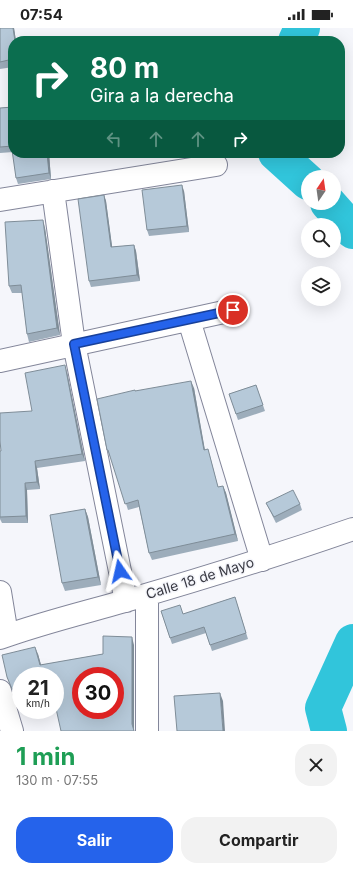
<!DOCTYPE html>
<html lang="es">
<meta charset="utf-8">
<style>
:root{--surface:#fff;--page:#f2f2f2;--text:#222;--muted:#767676;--accent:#2563eb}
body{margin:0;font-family:Inter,sans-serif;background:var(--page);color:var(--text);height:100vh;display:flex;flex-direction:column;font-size:15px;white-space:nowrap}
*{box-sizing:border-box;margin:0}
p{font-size:13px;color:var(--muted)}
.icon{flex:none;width:22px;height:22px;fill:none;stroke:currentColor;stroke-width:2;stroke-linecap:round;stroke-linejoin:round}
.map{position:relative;height:703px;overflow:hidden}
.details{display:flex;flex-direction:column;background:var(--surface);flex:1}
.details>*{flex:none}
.banner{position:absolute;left:8px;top:8px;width:337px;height:122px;border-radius:16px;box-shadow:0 4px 16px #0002;background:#0b6e4f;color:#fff;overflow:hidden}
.needle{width:26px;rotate:13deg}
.buttons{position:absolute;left:301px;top:142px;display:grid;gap:8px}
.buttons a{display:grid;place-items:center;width:40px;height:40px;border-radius:50%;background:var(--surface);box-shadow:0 4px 16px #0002;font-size:20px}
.speed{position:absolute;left:12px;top:639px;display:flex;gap:8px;font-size:20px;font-weight:700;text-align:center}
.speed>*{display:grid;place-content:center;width:52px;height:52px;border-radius:50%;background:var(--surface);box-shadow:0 4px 16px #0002;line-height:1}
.speed small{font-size:10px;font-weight:400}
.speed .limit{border:6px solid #d22;background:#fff;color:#111}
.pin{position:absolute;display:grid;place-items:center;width:34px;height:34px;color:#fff;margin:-17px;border:2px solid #fff;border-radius:50%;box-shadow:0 1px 4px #0007}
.me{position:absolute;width:44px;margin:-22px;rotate:349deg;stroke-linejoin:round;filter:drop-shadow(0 0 3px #0008)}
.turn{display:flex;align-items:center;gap:14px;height:84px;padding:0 16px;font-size:18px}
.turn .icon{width:52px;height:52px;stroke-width:2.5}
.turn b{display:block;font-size:28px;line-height:34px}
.lanes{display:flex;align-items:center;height:38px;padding:0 16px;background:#0003;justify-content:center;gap:20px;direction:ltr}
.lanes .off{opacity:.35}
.round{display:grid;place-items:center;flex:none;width:42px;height:42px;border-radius:16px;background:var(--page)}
.overview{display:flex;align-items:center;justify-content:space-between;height:68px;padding:0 16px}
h1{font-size:24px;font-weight:700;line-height:30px;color:#1e9e55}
.primary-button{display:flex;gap:8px;margin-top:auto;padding:8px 16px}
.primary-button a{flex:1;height:46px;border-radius:16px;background:var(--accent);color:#fff;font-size:16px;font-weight:700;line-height:46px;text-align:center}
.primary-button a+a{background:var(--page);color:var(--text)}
.status{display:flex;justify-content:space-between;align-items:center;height:28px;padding:0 20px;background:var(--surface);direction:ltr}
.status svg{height:11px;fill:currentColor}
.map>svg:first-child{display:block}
</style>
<div class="status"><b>07:54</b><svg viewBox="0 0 49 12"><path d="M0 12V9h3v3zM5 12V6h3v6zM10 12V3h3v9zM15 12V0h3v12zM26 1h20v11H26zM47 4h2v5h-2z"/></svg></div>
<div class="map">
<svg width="353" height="703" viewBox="0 0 353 703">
<rect width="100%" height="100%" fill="#f5f6fb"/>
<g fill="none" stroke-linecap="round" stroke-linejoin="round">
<path stroke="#31c5db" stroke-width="36" d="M296 13 302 0
M276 125 308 154
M328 175 353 203
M329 703 323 680 353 614"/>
<defs>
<path id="minor" d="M53 163 74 316 126 573
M0 172 216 137
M189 292 262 532
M0 333 233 282
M0 564 7 607
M147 567V703
M0 610C41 595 83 585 125 573 201 551 278 527 353 501
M0 663 12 703"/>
</defs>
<use href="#minor" stroke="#83869a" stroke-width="24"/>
<use href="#minor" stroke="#fff" stroke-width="22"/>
</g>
<path fill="#9dadbb" d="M0 0H14L16 13H13V39L0 41Z
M13 79V125H49L51 151 18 156 16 150 13 124 0 125V80Z
M184 163 189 204 149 208 147 202Z
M104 167 106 173 112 219 134 217 136 223 140 253 91 259 89 253Z
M45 200 60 307 29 314 27 306 22 265H12L9 258Z
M67 344 85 433 37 440 40 461 27 462 28 495H2L0 491V423H1L32 383Z
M256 357 265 383 238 392 229 366Z
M194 360 205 422 210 428 218 459 223 458 226 465 238 513 152 532 149 525 139 479 128 482 111 429H110L107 422 135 363Z
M266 475 300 476 302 482 276 495Z
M85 481 88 489 101 557 65 563 62 555Z
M235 569 248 611 212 623 206 605 172 616 161 583 183 586Z
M134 617V703H61L55 648H21V667L15 668 7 649 38 626 41 637 103 626Z"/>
<path fill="#7f8d98" d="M13 0H14L16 13H15Z
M47 125H49L51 151 49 145Z
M182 157 184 163 189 204 187 198Z
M104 167 106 173 113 225 111 219Z
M43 192 45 200 60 307 57 300Z
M134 217 136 223 140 253 137 247Z
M65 337 67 344 85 433 82 426Z
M191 353 194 360 206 429 204 422Z
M35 433 37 440 40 461 37 454Z
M25 455 27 462 28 495 26 488Z
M223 458 226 465 238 513 235 506Z
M85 481 88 489 101 557 98 549Z
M132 609 134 617V703L132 696Z
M35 619 38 626 43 644 40 637Z
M220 665 223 673 225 703H223Z"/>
<path fill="#b6c9d9" stroke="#7f8d98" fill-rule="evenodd" d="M0 0H13L15 13H13V31L0 34Z
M13 79V118L0 119V80Z
M12 122H13V125H47L49 145 16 150Z
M182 157 187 198 147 202 142 162Z
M104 167 111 219 134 217 137 247 89 253 78 171Z
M43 192 57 300 27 306 21 257 9 258 5 194Z
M65 337 82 426 35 433 37 454 25 455 26 488 0 489V423H1L0 413V385L32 383 25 345Z
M191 353 204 422 208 421 218 459 223 458 235 506 149 525 138 472 125 476 108 422H107L97 371 135 362V363Z
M256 357 263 377 236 386 229 366Z
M293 462 300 476 274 489 266 475Z
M85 481 98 549 62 555 50 487Z
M235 569 246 605 210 617 204 599 170 610 161 583 180 577 183 586Z
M103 608 132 609V696L134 703H61L55 676V648H21V659L12 661 7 649 2 627 35 619 40 637 103 626ZM81 648H115V682H81Z
M220 665 223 703H177L174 668Z"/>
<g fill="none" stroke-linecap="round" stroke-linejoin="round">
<defs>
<path id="route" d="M120 543 74 316 233 282"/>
</defs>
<use href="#route" stroke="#184099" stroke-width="10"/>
<use href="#route" stroke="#2563eb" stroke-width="7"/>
</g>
<g text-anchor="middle" stroke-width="3" stroke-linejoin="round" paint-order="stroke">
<g font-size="14" fill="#3a3b44" stroke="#f5f6fb">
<text transform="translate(200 550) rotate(-17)" y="5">Calle 18 de Mayo</text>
</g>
</g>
</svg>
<div class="buttons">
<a><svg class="needle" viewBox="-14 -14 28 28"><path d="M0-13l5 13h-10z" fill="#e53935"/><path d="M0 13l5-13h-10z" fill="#767676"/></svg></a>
<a><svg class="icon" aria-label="search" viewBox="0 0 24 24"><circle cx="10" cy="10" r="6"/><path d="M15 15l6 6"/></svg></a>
<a><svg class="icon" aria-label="layers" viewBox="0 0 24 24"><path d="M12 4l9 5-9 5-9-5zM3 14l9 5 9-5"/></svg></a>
</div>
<div class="speed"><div>21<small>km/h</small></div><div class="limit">30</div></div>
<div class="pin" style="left:233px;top:282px;background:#d93025"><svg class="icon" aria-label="arrive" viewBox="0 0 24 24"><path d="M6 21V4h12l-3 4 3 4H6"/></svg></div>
<svg class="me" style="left:120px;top:543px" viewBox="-20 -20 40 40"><path d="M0-17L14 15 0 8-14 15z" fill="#2563eb" stroke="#fff" stroke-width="4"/></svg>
<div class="banner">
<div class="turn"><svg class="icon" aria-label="right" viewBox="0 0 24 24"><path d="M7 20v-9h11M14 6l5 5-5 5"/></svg><div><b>80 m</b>Gira a la derecha</div></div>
<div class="lanes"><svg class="icon off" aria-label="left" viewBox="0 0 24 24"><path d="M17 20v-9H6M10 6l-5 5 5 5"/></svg><svg class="icon off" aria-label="ahead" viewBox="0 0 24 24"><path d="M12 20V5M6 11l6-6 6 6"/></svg><svg class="icon off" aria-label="ahead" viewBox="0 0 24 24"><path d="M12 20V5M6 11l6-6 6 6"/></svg><svg class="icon" aria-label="right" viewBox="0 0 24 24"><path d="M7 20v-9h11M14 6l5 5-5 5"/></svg></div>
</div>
</div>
<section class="details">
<div class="overview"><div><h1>1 min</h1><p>130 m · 07:55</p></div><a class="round"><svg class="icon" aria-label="close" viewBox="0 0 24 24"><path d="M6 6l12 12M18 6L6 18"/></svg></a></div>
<div class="primary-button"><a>Salir</a><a>Compartir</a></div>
</section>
